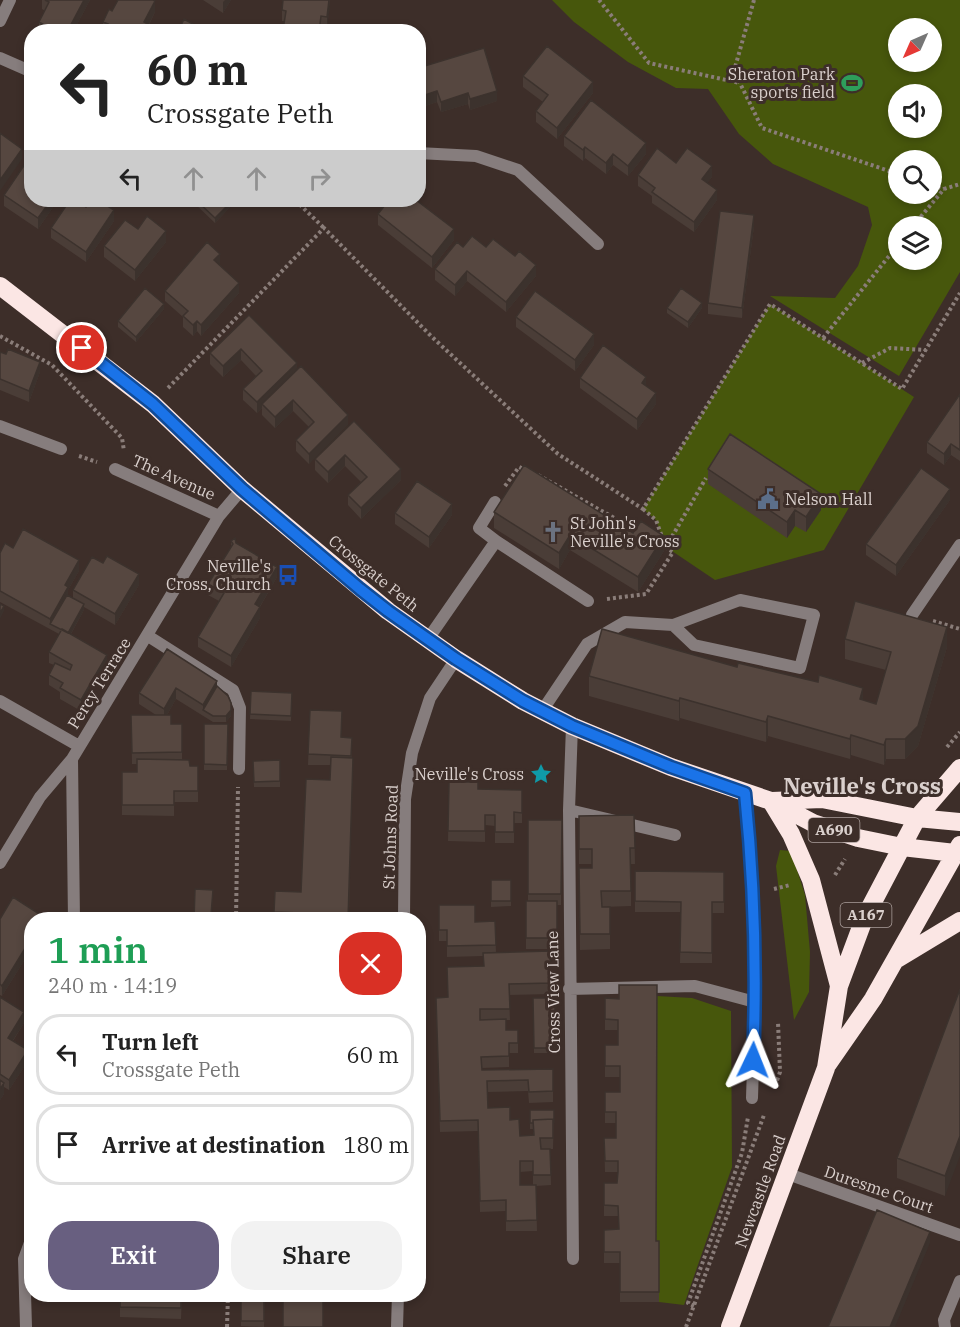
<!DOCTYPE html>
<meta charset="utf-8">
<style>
:root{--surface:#fff;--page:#f2f2f2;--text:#222;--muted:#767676;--line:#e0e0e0;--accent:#685f80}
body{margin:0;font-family:"IBM Plex Serif",serif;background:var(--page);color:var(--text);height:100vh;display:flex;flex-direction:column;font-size:22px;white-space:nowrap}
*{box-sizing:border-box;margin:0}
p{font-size:20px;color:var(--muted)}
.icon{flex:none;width:33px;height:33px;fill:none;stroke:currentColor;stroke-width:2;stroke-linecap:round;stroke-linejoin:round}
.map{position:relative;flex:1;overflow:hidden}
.side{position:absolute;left:24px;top:912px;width:402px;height:390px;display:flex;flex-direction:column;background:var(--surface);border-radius:24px;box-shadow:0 3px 9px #0003}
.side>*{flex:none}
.banner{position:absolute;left:24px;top:24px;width:402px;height:183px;border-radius:24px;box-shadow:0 3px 9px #0003;background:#fff;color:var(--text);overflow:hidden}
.needle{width:39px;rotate:225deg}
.tools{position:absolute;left:888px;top:18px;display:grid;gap:12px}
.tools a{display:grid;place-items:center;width:54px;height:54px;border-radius:50%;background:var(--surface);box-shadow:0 3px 9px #0003;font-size:30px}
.pin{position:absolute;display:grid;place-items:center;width:51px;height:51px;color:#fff;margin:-26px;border:3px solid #fff;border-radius:50%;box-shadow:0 2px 6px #0007}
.me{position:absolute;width:66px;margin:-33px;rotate:2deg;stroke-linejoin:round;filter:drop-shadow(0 0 4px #0008)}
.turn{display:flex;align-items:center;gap:21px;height:126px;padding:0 24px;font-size:27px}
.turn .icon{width:78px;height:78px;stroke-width:2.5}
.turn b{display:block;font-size:42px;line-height:51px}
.lanes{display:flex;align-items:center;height:57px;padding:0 24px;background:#0003;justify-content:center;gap:30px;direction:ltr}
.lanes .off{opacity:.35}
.round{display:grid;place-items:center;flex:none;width:63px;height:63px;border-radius:24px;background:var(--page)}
.headline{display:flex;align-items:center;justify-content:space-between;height:102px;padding:0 24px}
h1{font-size:36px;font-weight:600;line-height:45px;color:#1e9e55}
.primary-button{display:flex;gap:12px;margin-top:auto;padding:12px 24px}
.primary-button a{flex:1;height:69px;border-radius:24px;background:var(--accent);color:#fff;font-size:24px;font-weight:600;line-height:69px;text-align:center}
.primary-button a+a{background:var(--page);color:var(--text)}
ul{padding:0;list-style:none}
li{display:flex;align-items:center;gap:18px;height:81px;margin:0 12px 9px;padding:0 12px;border:3px solid var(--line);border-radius:24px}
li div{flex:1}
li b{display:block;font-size:22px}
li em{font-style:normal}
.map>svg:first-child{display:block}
</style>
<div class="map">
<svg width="960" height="1327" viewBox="0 0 960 1327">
<rect width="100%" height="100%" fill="#3d2e29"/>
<path fill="#47570c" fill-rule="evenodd" d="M552 0H960V272L899 376 770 296 835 298 858 266 872 225 868 207 773 164 739 134 708 89 676 88 628 62 574 22ZM932 28V62H898V28ZM932 94V128H898V94ZM898 160H932V194H898ZM932 226V260H898V226Z
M770 304 914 397 824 550 715 580 666 547 656 520 643 509Z
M780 850 791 851 805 895 810 952 809 992 794 1020 776 866Z
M657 996 692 998 731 1011 732 1167 684 1305 659 1302V1253L656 1252Z"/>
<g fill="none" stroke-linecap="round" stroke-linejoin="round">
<path stroke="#8a7d79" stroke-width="4" stroke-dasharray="3 3" stroke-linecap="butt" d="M599 0 649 63 740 83
M754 0 734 71 762 128 898 174
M932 185 944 189
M289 200 296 201 324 228
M913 226 944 189 960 184
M0 336 52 365 122 438 124 451
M823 338 898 245
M862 363 890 348 926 350
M168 388 324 228 431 336 558 454 643 509 770 304 902 389 960 293
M79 456 97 462
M538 475 639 532
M505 486 519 467 526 470
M643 509 656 520 662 537
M666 547 706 478
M607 599 646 594 673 552 661 545
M933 621 960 629
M947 747 960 732
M835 875 845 859
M774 889 790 885
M236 920 238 787
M775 1086 780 1072 778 1022
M694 1306 688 1303 742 1153 748 1117
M227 1327 228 1294
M686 1327 764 1115"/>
<path stroke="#867d7d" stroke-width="12" d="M496 541 588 601
M148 636 233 690 240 708 239 769
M428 639 496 541 479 528 495 502
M542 711 587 644 625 622 673 625 740 600 814 615 800 668 694 645 673 625
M572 726 569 810 573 1259
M569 810 675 835
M569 989 695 986 755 1002
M788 1174 960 1235
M945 1327 944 1320 960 1281"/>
<path stroke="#867d7d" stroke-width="12" d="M0 21 10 0
M0 58 32 72
M418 153 476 156 518 170 598 244
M0 426 61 449
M115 469 219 516
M912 615 960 545
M0 701 79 746
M745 793C756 895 756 996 752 1098
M0 863 40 797 72 759
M74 920 72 759 219 516 242 489
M404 920 405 799 412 753 430 698 456 659
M26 1327 24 1259 32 1237
M397 1327 398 1294"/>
<path stroke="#fbe6e4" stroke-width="18" d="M0 286 153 404 242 489 388 611 456 659 523 701 572 726 671 767 771 801 813 823 858 838 902 847 955 853
M771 801 791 834 811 880 839 986
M772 801 822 799 917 818 960 822
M897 959 960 921
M828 1064 873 999 960 845
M730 1327 826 1068 839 986 864 919 917 818 960 768"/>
</g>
<path fill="#4a3d37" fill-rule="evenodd" d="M42 0H90L73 32H39V22L45 11 42 9Z
M203 0H231L223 13Z
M330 0 327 28 321 27V32H283L285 21H282V10Z
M112 11 155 12 149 25 153 32H103V22Z
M418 68 497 101 470 110 468 104 441 112 437 102 422 107 418 96Z
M523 76 593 93 557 139 536 122V111L543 102 523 87Z
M564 136 646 154 628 176 613 165 606 174 585 158 583 161 564 146Z
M676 163 712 177 707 183 717 200 694 232 652 203V196L638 186V175Z
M4 195 58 200 38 229 4 206Z
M193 200H235V202L215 223 193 202Z
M86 207 114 221 86 262 51 238V228Z
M378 214 454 240 432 268 378 225Z
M754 226 742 318 708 314V303Z
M138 229 166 242 135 281 104 257V246Z
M463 247H486L536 276 506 312 467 281 455 296 435 280V269Z
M220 264 219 265 239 293 201 336 197 331 193 336 183 327V317L165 301V291Z
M667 308H702L688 328 667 313Z
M164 309 136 342 118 327V321Z
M249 315 297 370 348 415 309 464 296 451V440L309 427 293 411 275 428 262 415V408L257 413 243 400V389L256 376 241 360 223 377 210 364V353Z
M516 317 594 345 575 371 516 327Z
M0 352 40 372 29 402 0 390Z
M580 378 646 386 656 404 637 430 580 388Z
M960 394V461L951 455 944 465 927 453V442Z
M354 421 401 480 361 519 348 505V495L361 482 345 466 328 483 315 470V459Z
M708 469 821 510 806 532 795 526 787 538 708 484Z
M950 500 896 576 866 555V544Z
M494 512 633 533 664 551 638 592 570 550 559 569 494 528Z
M395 513 452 515 429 548 395 524Z
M231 541 236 543 277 577 260 607V618L231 667 198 647V637L219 601 208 595V584L231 547Z
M13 548 79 571 68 590V595L73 598V590L139 585 115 625 84 607V610L71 634 107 665 81 711 60 699V692L49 685V675L54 665 49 663V652L59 634 0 602V553Z
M845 639 947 647 918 746 905 759H886L884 765 851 755 850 759 768 736 766 742 680 718 679 721 589 696V676L863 700 876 704 886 670 845 659Z
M167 649 217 686 231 703V716L226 722H213L176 699 167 715 171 724H182V760L190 766H198V802H174V816L122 815V772H137V764H132L131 715H156L139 704V693Z
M251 691 292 693 291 721 250 719Z
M310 710 342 737 352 738 349 920H274V912L301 892 330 780V765H308Z
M204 724H228L227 770H204Z
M280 760V787H254L253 761Z
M449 782 478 789 522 790V823H514V843H495V826L485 825V842L448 841Z
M634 815 635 864H631V906L602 907H610V949L580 950 579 868H592V864H579V816Z
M528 820H562L561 905H557V949H526V901H528Z
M635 871 724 872V913H712V963H680L681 912H635Z
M491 880H511V906L491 907Z
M439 905 475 922 495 921 496 953 550 951 551 994 509 995 510 1020H506V1030H518V1053H509V1067L482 1068V1070L553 1069V1102L529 1103 528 1091 487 1092 488 1108 510 1120 520 1136 533 1135V1129H530V1110H554L553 1149H550L551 1185 536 1186 537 1231H506V1211L480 1212 478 1131 440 1132 436 998 448 997 484 966 483 956 447 957V941H439ZM533 1171V1185H520V1172Z
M0 919 44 920H32V948L2 996 0 995Z
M960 989 945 1196 897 1178V1158Z
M0 997 24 1023 13 1041 28 1061 9 1090 4 1087V1094L0 1100Z
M533 998H555V1053H534Z
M605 998 619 999 656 1241H659V1302H620V1263H604V1230L619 1229 618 1216H604V1183H617L618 1172H605L604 1138H616V1123H605V1092H620V1077H605V1045H618V1030H605Z
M120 1294H182L181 1319 120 1317Z
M241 1294H265L264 1327 241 1326Z"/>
<path fill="#3c322d" d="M84 0H90L73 32H67Z
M225 0H231L223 13V2Z
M329 0 330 7 327 28V17Z
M155 1V12L145 32 144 22Z
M593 82V93L557 139V128Z
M437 91V102L422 107V96Z
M497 91V101L470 110V99Z
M468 93V104L441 112V102Z
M646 143V154L628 176V166Z
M585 147V158L583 161V150Z
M22 149V159L0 191V180Z
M613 154V165L606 174V163Z
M712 166V177L702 190V179Z
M717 190V200L694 232V222Z
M51 200H58L38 229V218Z
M233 200H235V202L215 223V218Z
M114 210V221L86 262V252Z
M754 215V226L742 318V308Z
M454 229V240L432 268V257Z
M166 231V242L135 281V270Z
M220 254V264L214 271V260Z
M536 265V276L506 312V302Z
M467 271V281L455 296V285Z
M239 283V293L201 336V325Z
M702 303V308L688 328V322Z
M164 304V309L136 342V337Z
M197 321V331L193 336V325Z
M594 334V345L575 371V360Z
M241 349V360L223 377V366Z
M40 362V372L29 402V391Z
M297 363V374L262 404V408L257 413V402Z
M646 377V387L642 383Z
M656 393V404L637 430V419Z
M293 400V411L275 428V417Z
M348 415V425L309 464V454Z
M951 444V455L944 465V454Z
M345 455V466L328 483V472Z
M401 469V480L361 519V508Z
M950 489V500L896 576V565Z
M821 494V510L806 532V517Z
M452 504V515L429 548V537Z
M795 510V526L787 538V522Z
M570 535V550L559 569V553Z
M664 536V551L638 592V577Z
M79 560V571L68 590V597L50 624V619L65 585Z
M277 567V577L255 615V604Z
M139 574V585L115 625V614Z
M84 604V610L68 639V634Z
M4 606V611L0 619V613Z
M260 607V618L231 667V656Z
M947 627V647L918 746 905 759V739Z
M107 655V665L81 711V700Z
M217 681V692L203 710V705Z
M176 688V699L164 720V709Z
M863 688V708L860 699Z
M680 698V718L679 721V701Z
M231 710V716L226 722V716Z
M768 716V736L766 742V722Z
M851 735V755L850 759V739Z
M886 739V759L884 765V745Z
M32 937V948L2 996V986Z
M24 1012V1023L8 1048V1038Z
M28 1050V1061L9 1090V1080Z
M4 1083V1094L0 1100V1089Z
M960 1136V1156L945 1196V1176Z
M930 1232V1243L895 1327H890Z"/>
<path fill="#564740" stroke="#3c322d" stroke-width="1.5" d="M45 0H84L67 32H57L39 22 49 2Z
M118 0H153L155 1 144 22 153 27 151 32H104L108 24 103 22 109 9 112 11Z
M283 0H329L327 17 321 16 319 32H293L283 30 286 11 282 10Z
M184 19 207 32H178Z
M547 46 593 82 557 128 536 111 548 95 523 76Z
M484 48 497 91 470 99 468 93 441 102 437 91 422 96 418 85V68Z
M591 100 646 143 628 166 613 154 606 163 585 147 583 150 564 136Z
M0 133 22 149 0 180Z
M657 148 676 163 687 148 712 166 702 179 717 190 694 222 652 192 655 188 638 175Z
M25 164 32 169V200H51L38 218 4 195Z
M70 200H75L86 207 91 200H98L114 210 86 252 51 228Z
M196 200H233L215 218Z
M389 200H416L454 229 432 257 378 214Z
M720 211 754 215 742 308 708 303Z
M147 216 166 231 135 270 104 246 125 220 138 229Z
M472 236 486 247 493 239 515 256 519 251 536 265 506 302 467 271 455 285 435 269 457 242 463 247Z
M207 242 220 254 214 260 239 283 201 325 197 321 193 325 183 316 188 311 165 291Z
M145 288 164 304 136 337 118 321Z
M681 288 702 303 688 322 667 308Z
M535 291 594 334 575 360 516 317Z
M249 315 297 363 257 402 243 389 262 371 241 349 223 366 210 353Z
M603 345 646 377 642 383 656 393 637 419 580 378Z
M8 349 40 362 29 391 0 379V352L6 354Z
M301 366 348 415 309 454 296 440 314 422 293 400 275 417 262 404Z
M960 394V450L951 444 944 454 927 442Z
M354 421 401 469 361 508 348 495 367 477 345 455 328 472 315 459Z
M730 434 821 494 806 517 795 510 787 522 708 469Z
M524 465 633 533 641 521 664 536 638 577 570 535 559 553 494 512Z
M921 468 950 489 896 565 866 544Z
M417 481 452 504 429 537 395 513Z
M23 529 79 560 65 585 68 587 50 619 0 591V553L5 543 13 548Z
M235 538 236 543 277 567 255 604 260 607 231 656 198 637 224 593 208 584 233 544 231 541Z
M107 556 139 574 115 614 73 590 92 557 103 563Z
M67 595 84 604 68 633 50 624Z
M855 601 947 627 918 726 905 739H886L884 745 851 735 850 739 768 716 766 722 680 698 679 701 589 676 602 629 737 667 738 663 818 682 819 675 863 688 860 699 876 704 891 652 845 639Z
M0 604 4 606 0 613Z
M62 629 107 655 81 700 60 688 63 683 49 675 55 663 70 670 72 665 49 652Z
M167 649 217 681 203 705 176 688 164 709 139 693Z
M217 686 228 696 231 703V710L226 716H213L203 710Z
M251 691 292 693 291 716 250 714Z
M310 710 342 711 341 737 352 738 351 756 308 754Z
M131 715H171V724H182V752L132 753Z
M204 724H228L227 765 204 764Z
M331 757 353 758 348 920H300V913L274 912 275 891 301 892 306 779 330 780Z
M137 759 189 760 190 766H198V791H174V805H122V772H137Z
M280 760V781L254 782 253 761Z
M449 782H478V789L522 790V813L514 812V832H495V815H485V831H448Z
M634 815 635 848H630L631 891H601L602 907H610V934H580L579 868H592V849H579V816Z
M528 820H562L561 894H528Z
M635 871 724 872V902H712V953L680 952 681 902 635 901Z
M491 880H511V901H491Z
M195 889 213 890 211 915 221 916 220 920H194Z
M13 897 44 917 42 920H32V937L2 986 0 984V919Z
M526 901H557V938H526Z
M439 905H475V922L495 921 496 945 447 946V930H439Z
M128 913 169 914V920H128Z
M550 951 551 983 509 984 510 1009H480V1020L506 1019V1030H518V1043H509V1056L481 1057 482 1070 553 1069V1091L529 1092 528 1080 487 1081 488 1108 510 1107V1120L519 1119 520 1136 534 1135 533 1120 553 1119V1138H540L541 1149H550L551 1175H533V1161H520V1185H536L537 1220 506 1221V1200L480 1201 478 1120 440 1121 436 998 448 997 447 967 484 966 483 953Z
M619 985H657L656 1241H659V1292H620V1252H604V1230L619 1229 618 1206 604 1205V1183H617L618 1172V1161H605L604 1138H616V1112H605V1092H620V1066H605V1045H618V1020L605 1019V998L619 999Z
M960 989V1136L945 1176 897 1158Z
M0 997 24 1012 8 1038 28 1050 9 1080 0 1074Z
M533 998H555V1048H534Z
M0 1080 4 1083 0 1089Z
M530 1110H554V1123L553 1119 533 1120V1123H530Z
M877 1210 930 1232 890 1327H828Z
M120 1294H181V1308L120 1307Z
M241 1294H264V1321H241Z
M283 1300 323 1301V1327H283Z"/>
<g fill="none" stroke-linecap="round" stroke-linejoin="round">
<defs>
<path id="route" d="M82 348 153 404 242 489 360 589 388 611 456 659 523 701 572 726 671 767 745 793C754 882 757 971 753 1060"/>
</defs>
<use href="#route" stroke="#114b97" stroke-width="15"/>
<use href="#route" stroke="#1a73e8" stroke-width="10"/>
</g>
<defs>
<symbol id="stadium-bare" viewBox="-9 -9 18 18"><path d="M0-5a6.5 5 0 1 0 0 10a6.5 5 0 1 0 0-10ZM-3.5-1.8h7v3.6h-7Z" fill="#2e9e5b" stroke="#3d2e29" stroke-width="2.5" paint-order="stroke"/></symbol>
<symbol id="civic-bare" viewBox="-9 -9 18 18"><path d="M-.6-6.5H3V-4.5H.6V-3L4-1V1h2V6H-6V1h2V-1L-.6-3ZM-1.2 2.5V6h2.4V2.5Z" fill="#5c6f8a" stroke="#3d2e29" stroke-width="2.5" paint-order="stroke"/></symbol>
<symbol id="church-bare" viewBox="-9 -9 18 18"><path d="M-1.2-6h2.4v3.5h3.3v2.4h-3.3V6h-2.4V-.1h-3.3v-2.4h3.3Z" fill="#6b7280" stroke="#3d2e29" stroke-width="2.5" paint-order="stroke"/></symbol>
<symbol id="bus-bare" viewBox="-9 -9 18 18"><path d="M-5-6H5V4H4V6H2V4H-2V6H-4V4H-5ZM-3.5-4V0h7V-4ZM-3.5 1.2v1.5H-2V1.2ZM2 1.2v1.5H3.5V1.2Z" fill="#1a4fb4" stroke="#3d2e29" stroke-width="2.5" paint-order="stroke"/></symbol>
<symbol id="sight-bare" viewBox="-9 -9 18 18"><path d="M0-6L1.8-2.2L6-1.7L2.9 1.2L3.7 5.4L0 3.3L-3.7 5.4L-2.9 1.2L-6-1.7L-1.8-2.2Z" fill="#0f9aa8" stroke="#3d2e29" stroke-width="2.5" paint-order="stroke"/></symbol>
</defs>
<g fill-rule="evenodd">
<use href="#stadium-bare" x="837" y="68" width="30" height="30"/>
<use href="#civic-bare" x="753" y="484" width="30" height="30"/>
<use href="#church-bare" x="538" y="517" width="30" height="30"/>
<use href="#bus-bare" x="273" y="560" width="30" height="30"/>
<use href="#sight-bare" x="526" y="759" width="30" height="30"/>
</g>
<g text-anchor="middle" stroke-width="6" stroke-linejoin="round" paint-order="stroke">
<g fill="#3d2e29" stroke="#ab9f9c" stroke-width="1.5">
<rect x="808.5" y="818" width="51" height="24" rx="4.5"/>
<rect x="840.5" y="903" width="51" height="24" rx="4.5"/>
</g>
<g font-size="15" font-weight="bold" fill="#dad0cd">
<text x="834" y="835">A690</text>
<text x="866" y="920">A167</text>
</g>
<g font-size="16" fill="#dad0cd" stroke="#3d2e29" text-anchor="end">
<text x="835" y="80">Sheraton Park<tspan x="835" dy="18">sports field</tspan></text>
<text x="785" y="505" text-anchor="start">Nelson Hall</text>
<text x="570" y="529" text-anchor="start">St John's<tspan x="570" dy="18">Neville's Cross</tspan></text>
<text x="271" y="572">Neville's<tspan x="271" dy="18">Cross, Church</tspan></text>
<text x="524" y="780">Neville's Cross</text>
</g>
<g font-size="16" fill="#dad0cd" stroke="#3d2e29">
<text transform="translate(174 477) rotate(24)" y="6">The Avenue</text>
<text transform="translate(374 573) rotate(39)" y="6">Crossgate Peth</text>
<text transform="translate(99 683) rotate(-58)" y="6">Percy Terrace</text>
<text transform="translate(390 837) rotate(-88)" y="6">St Johns Road</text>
<text transform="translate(553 992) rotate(-91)" y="6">Cross View Lane</text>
<text transform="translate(879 1189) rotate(19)" y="6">Duresme Court</text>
<text transform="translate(760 1191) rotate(-70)" y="6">Newcastle Road</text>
</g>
<g font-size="22" font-weight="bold" fill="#dad0cd" stroke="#3d2e29">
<text x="862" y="794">Neville's Cross</text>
</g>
</g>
</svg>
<div class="tools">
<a><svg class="needle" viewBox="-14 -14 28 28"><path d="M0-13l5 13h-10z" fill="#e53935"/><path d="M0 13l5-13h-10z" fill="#767676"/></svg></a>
<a><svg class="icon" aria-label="sound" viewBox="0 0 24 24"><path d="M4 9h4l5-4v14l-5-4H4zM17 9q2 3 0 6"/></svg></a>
<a><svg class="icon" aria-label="search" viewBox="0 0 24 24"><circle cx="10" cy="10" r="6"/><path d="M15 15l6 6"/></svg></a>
<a><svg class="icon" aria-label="layers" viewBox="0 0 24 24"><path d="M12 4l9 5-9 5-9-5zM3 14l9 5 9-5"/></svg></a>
</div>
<div class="pin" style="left:82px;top:348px;background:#d93025"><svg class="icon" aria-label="arrive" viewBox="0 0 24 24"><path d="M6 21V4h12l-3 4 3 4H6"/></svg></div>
<svg class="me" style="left:753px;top:1060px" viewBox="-20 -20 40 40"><path d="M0-17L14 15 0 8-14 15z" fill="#1a73e8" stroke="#fff" stroke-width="4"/></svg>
<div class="banner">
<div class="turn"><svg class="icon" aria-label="left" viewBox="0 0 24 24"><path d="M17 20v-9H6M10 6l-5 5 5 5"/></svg><div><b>60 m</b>Crossgate Peth</div></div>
<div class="lanes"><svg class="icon" aria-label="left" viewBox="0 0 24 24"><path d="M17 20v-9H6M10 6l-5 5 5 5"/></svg><svg class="icon off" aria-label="ahead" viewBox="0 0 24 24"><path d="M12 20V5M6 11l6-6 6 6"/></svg><svg class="icon off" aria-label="ahead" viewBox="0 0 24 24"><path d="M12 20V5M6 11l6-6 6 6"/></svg><svg class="icon off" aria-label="right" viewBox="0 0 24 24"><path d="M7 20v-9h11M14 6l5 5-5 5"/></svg></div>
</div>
<section class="side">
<div class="headline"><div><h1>1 min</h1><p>240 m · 14:19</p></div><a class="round" style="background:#d93025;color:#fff"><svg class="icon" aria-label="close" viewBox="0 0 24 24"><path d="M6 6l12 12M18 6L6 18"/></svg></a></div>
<ul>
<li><svg class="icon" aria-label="left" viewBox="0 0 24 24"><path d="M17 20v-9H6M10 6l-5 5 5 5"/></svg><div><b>Turn left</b><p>Crossgate Peth</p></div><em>60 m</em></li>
<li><svg class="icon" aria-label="arrive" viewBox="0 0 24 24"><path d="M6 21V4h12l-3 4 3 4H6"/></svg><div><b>Arrive at destination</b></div><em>180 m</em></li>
</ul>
<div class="primary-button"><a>Exit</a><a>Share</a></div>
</section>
</div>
